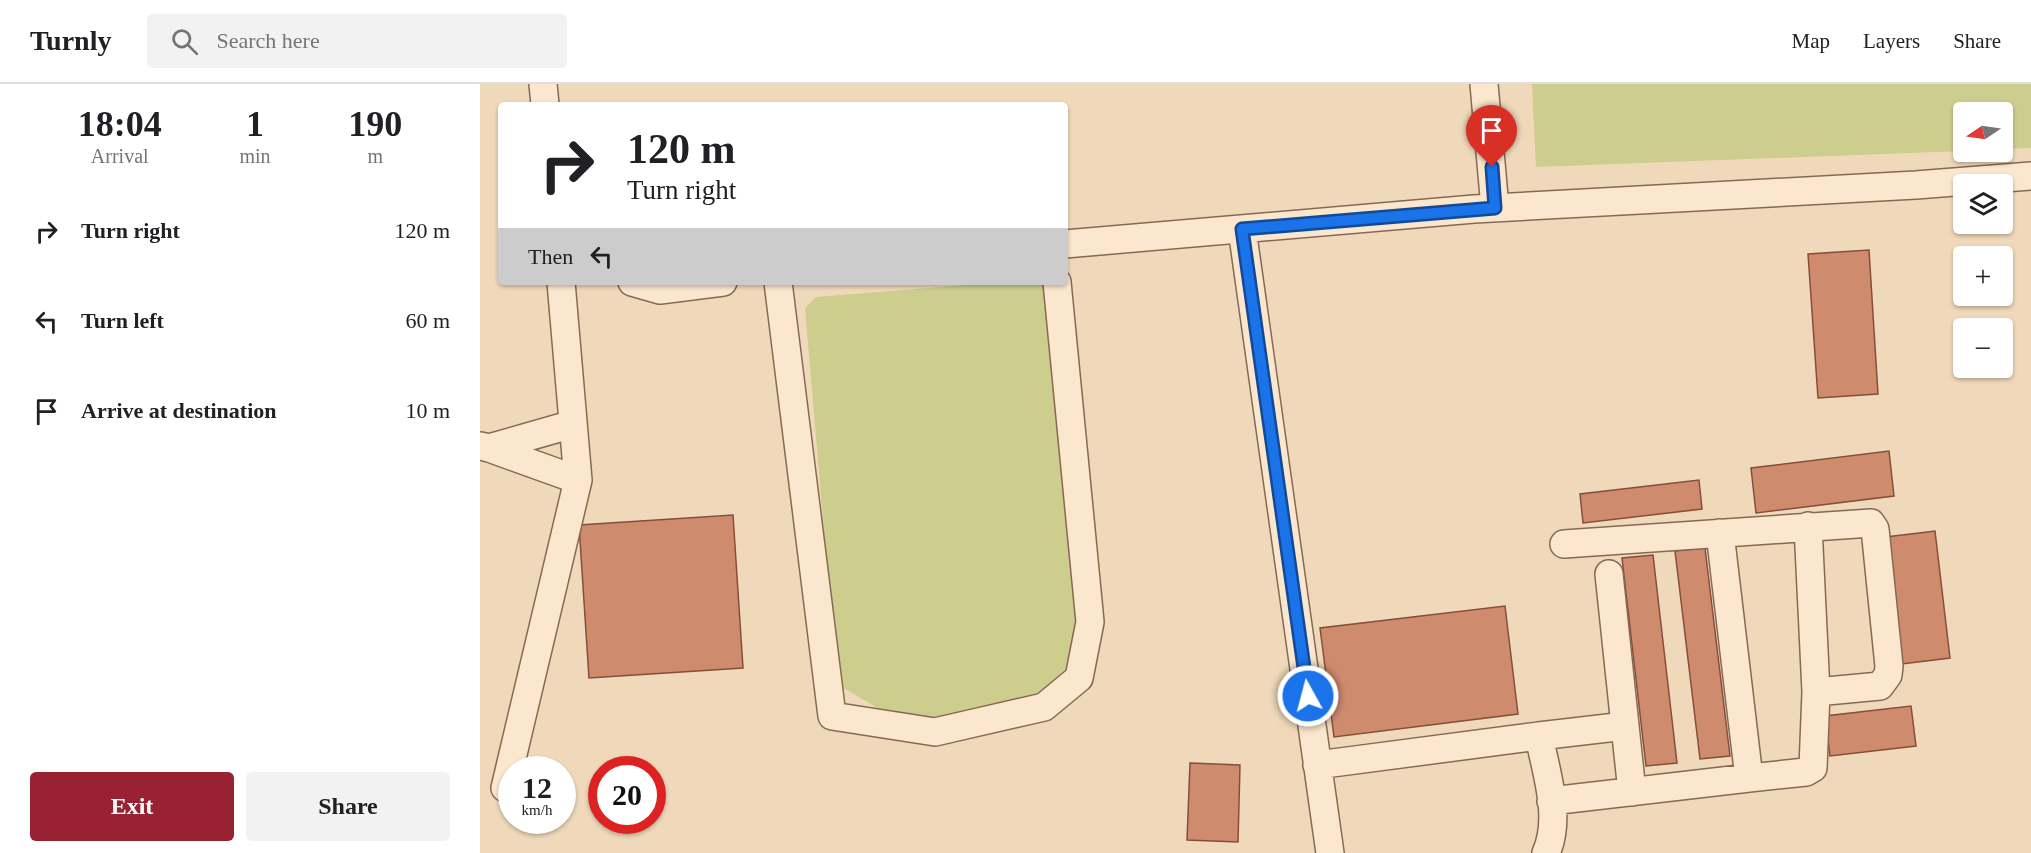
<!DOCTYPE html>
<meta charset="utf-8">
<style>
:root{--surface:#fff;--page:#f2f2f2;--text:#202124;--muted:#757577;--line:#e0e0e0;--accent:#982231}
body{margin:0;font-family:"Times New Roman",serif;background:var(--page);color:var(--text);height:100vh;display:flex;flex-direction:column;font-size:22px;white-space:nowrap}
*{box-sizing:border-box;margin:0}
p{font-size:20px;color:var(--muted)}
.icon{flex:none;width:33px;height:33px;fill:none;stroke:currentColor;stroke-width:2;stroke-linecap:round;stroke-linejoin:round}
.map{position:relative;flex:1;overflow:hidden}
.panel{display:flex;flex-direction:column;background:var(--surface);width:480px}
.panel>*{flex:none}
.banner{position:absolute;left:18px;top:18px;width:570px;height:183px;border-radius:6px;box-shadow:0 2px 4px #0004;background:#fff;color:var(--text);overflow:hidden}
.needle{width:39px;rotate:257deg}
.fabs{position:absolute;left:1473px;top:18px;display:grid;gap:12px}
.fabs a{display:grid;place-items:center;width:60px;height:60px;border-radius:6px;background:var(--surface);box-shadow:0 2px 4px #0004;font-size:30px}
.speed{position:absolute;left:18px;top:672px;display:flex;gap:12px;font-size:30px;font-weight:700;text-align:center}
.speed>*{display:grid;place-content:center;width:78px;height:78px;border-radius:50%;background:var(--surface);box-shadow:0 2px 4px #0004;line-height:1}
.speed small{font-size:15px;font-weight:400}
.speed .limit{border:9px solid #d22;background:#fff;color:#111}
.pin{position:absolute;display:grid;place-items:center;width:51px;height:51px;color:#fff;margin:-62px -26px;border-radius:50% 50% 50% 0;rotate:-45deg;box-shadow:0 0 6px #0007}
.pin .icon{rotate:45deg}
.me{position:absolute;width:66px;margin:-33px;rotate:353deg;stroke-linejoin:round;filter:drop-shadow(0 0 4px #0008)}
.turn{display:flex;align-items:center;gap:21px;height:126px;padding:0 30px;font-size:27px}
.turn .icon{width:78px;height:78px;stroke-width:2.5}
.turn b{display:block;font-size:42px;line-height:51px}
.then{display:flex;align-items:center;height:57px;padding:0 30px;background:#0003;gap:12px;font-size:22px}
.eta{display:flex;justify-content:space-evenly;align-items:center;height:102px;text-align:center}
.eta b{font-size:36px;font-weight:700;line-height:42px}
.cta{display:flex;gap:12px;margin-top:auto;padding:12px 30px}
.cta a{flex:1;height:69px;border-radius:6px;background:var(--accent);color:#fff;font-size:24px;font-weight:700;line-height:69px;text-align:center}
.cta a+a{background:var(--page);color:var(--text)}
ul{padding:0;list-style:none}
li{display:flex;align-items:center;gap:18px;height:90px;padding:0 30px}
li div{flex:1}
li b{display:block;font-size:22px}
li em{font-style:normal}
header{display:flex;align-items:center;gap:36px;box-sizing:border-box;height:84px;padding:0 30px;background:var(--surface);border-bottom:2px solid var(--line)}
header strong{font-size:28px}
nav{display:flex;gap:33px;margin-inline-start:auto;font-size:21px}
.search{width:420px;height:54px;background:var(--page);display:flex;align-items:center;gap:15px;box-sizing:border-box;padding:0 21px;border-radius:6px;color:var(--muted);font-size:22px}
main{display:flex;flex:1;min-height:0}
.map>svg:first-child{display:block}
</style>
<header>
<strong>Turnly</strong>
<div class="search"><svg class="icon" aria-label="search" viewBox="0 0 24 24"><circle cx="10" cy="10" r="6"/><path d="M15 15l6 6"/></svg>Search here</div>
<nav><a>Map</a><a>Layers</a><a>Share</a></nav>
</header>
<main>
<section class="panel">
<div class="eta">
<div><b>18:04</b><p>Arrival</p></div>
<div><b>1</b><p>min</p></div>
<div><b>190</b><p>m</p></div>
</div>
<ul>
<li><svg class="icon" aria-label="right" viewBox="0 0 24 24"><path d="M7 20v-9h11M14 6l5 5-5 5"/></svg><div><b>Turn right</b></div><em>120 m</em></li>
<li><svg class="icon" aria-label="left" viewBox="0 0 24 24"><path d="M17 20v-9H6M10 6l-5 5 5 5"/></svg><div><b>Turn left</b></div><em>60 m</em></li>
<li><svg class="icon" aria-label="arrive" viewBox="0 0 24 24"><path d="M6 21V4h12l-3 4 3 4H6"/></svg><div><b>Arrive at destination</b></div><em>10 m</em></li>
</ul>
<div class="cta"><a>Exit</a><a>Share</a></div>
</section>
<div class="map">
<svg width="1551" height="769" viewBox="0 0 1551 769">
<rect width="100%" height="100%" fill="#efd9ba"/>
<path fill="#cdcd8e" d="M1052 0H1551V64L1523 65 1522 28H1484L1483 67 1056 83Z
M524 198H561L573 213 605 574 549 623 421 638 357 600 325 224 336 213Z"/>
<path fill="#cf8b6e" stroke="#864e39" stroke-width="1.5" d="M1389 166 1398 310 1338 314 1328 170Z
M1409 367 1414 412 1276 429 1271 384Z
M1219 396 1222 425 1103 439 1100 410Z
M253 431 263 584 109 594 99 441Z
M1455 447 1470 574 1422 580 1406 453Z
M1225 464 1250 672 1220 675 1195 467Z
M1173 471 1197 679 1166 682 1142 474Z
M1025 522 1038 630 854 653 840 544Z
M1431 622 1436 662 1350 672 1345 632Z
M710 679 760 681 758 758 707 756Z"/>
<g fill="none" stroke-linecap="round" stroke-linejoin="round">
<defs>
<path id="minor" d="M63 0 65 21
M1004 0 1015 124
M762 145 850 769
M585 160 994 125 1436 101 1551 92
M152 198 180 206 243 198
M298 198 352 632 455 648 564 623 599 594 610 538 577 198
M0 362 9 364 93 340
M9 364 98 396
M1328 442 1336 608
M1084 460 1391 439 1395 445 1409 582 1408 591 1400 602 1336 608 1333 684 1326 688 1269 694
M1129 490 1152 708
M1059 652 1145 642
M837 681 1059 652C1066 688 1082 734 1066 769
M25 704 98 396 81 198
M1071 717 1269 694 1240 449"/>
</defs>
<use href="#minor" stroke="#866954" stroke-width="30"/>
<use href="#minor" stroke="#fae7cd" stroke-width="27"/>
</g>
<g fill="none" stroke-linecap="round" stroke-linejoin="round">
<defs>
<path id="route" d="M828 612 762 145 1015 124 1012 83"/>
</defs>
<use href="#route" stroke="#114b97" stroke-width="15"/>
<use href="#route" stroke="#1a73e8" stroke-width="10"/>
</g>
</svg>
<div class="fabs">
<a><svg class="needle" viewBox="-14 -14 28 28"><path d="M0-13l5 13h-10z" fill="#e53935"/><path d="M0 13l5-13h-10z" fill="#757577"/></svg></a>
<a><svg class="icon" aria-label="layers" viewBox="0 0 24 24"><path d="M12 4l9 5-9 5-9-5zM3 14l9 5 9-5"/></svg></a>
<a>+</a>
<a>−</a>
</div>
<div class="speed"><div>12<small>km/h</small></div><div class="limit">20</div></div>
<div class="pin" style="left:1012px;top:83px;background:#d93025"><svg class="icon" aria-label="arrive" viewBox="0 0 24 24"><path d="M6 21V4h12l-3 4 3 4H6"/></svg></div>
<svg class="me" style="left:828px;top:612px" viewBox="-20 -20 40 40"><circle r="17" fill="#1a73e8" stroke="#fff" stroke-width="3"/><path d="M0-11L8 9 0 5-8 9z" fill="#fff"/></svg>
<div class="banner">
<div class="turn"><svg class="icon" aria-label="right" viewBox="0 0 24 24"><path d="M7 20v-9h11M14 6l5 5-5 5"/></svg><div><b>120 m</b>Turn right</div></div>
<div class="then">Then<svg class="icon" aria-label="left" viewBox="0 0 24 24"><path d="M17 20v-9H6M10 6l-5 5 5 5"/></svg></div>
</div>
</div>
</main>
